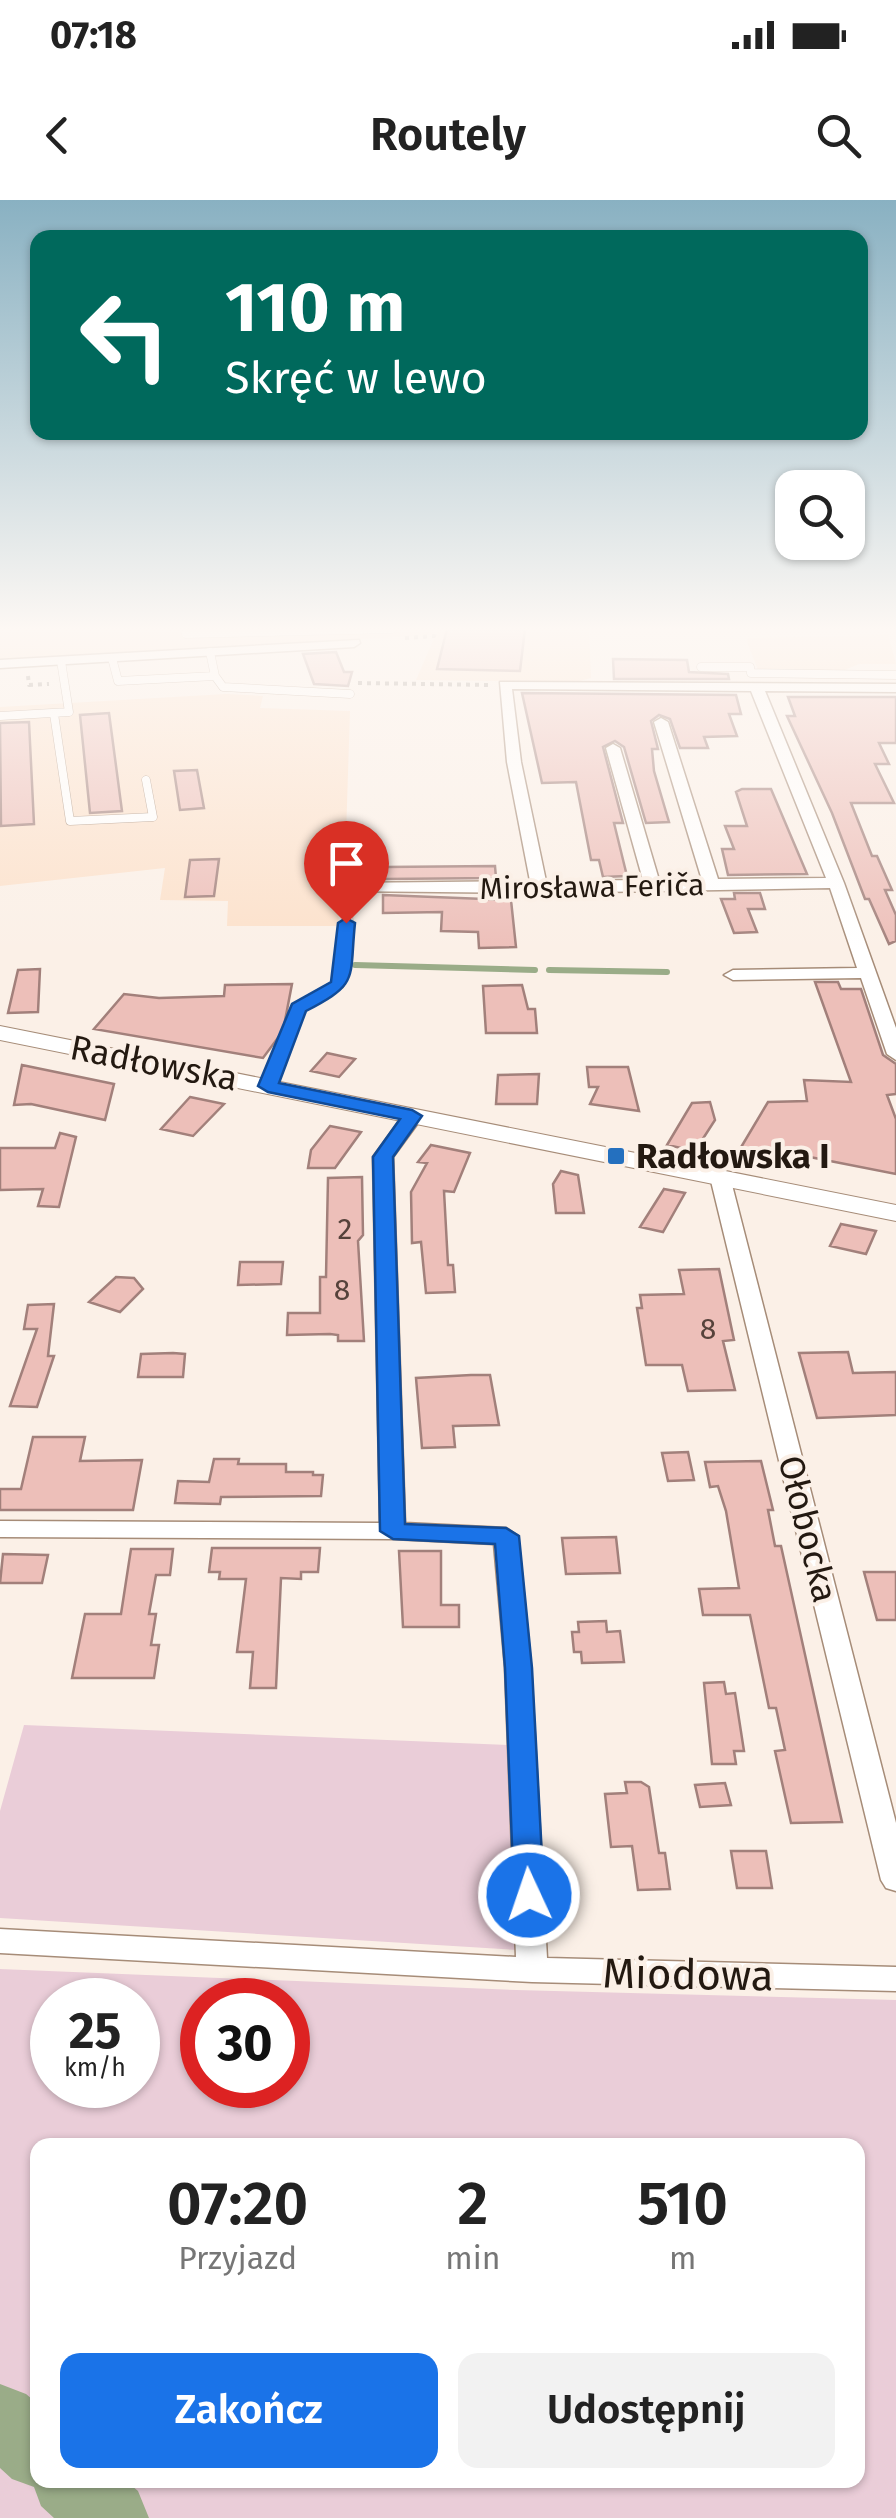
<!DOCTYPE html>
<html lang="pl">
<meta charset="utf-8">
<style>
:root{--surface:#fff;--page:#f2f2f2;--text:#222;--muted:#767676;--accent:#1a73e8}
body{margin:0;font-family:"Fira Sans",sans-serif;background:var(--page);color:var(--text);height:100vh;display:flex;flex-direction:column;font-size:38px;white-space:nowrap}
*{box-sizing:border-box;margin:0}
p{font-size:32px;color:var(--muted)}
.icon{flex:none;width:55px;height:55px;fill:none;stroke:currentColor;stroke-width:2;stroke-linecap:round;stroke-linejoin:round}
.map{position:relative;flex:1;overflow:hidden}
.side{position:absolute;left:30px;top:1938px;width:835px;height:350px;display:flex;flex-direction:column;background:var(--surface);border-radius:20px;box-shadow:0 2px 8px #0004}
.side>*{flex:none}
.banner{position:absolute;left:30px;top:30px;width:838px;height:210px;border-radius:20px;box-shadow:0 2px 8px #0004;background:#00695c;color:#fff;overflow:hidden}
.fabs{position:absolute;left:775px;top:270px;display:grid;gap:20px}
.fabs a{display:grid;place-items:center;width:90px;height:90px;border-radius:20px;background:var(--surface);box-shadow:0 2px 8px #0004;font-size:50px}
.speed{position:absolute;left:30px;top:1778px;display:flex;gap:20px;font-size:50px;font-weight:700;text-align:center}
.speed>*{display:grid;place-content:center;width:130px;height:130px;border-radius:50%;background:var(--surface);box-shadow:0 2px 8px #0004;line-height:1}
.speed small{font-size:25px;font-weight:400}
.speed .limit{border:15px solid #d22;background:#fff;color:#111}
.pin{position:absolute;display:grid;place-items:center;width:85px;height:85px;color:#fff;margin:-102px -42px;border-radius:50% 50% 50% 0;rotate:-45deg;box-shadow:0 0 10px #0007}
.pin .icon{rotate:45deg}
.me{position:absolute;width:110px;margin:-55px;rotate:357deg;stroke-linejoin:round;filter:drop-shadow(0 0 8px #0008)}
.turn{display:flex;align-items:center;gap:35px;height:210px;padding:0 30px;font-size:45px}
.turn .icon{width:130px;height:130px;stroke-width:2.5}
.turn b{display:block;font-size:70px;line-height:85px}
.eta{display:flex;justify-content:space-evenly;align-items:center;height:170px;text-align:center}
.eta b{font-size:60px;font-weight:600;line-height:70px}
.cta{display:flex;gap:20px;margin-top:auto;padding:20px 30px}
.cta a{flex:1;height:115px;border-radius:20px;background:var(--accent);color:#fff;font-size:40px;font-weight:600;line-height:115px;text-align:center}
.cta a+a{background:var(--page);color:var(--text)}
.status{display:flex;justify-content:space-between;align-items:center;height:70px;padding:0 50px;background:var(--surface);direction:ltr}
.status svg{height:28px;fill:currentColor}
header{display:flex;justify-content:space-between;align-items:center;height:130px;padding:0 30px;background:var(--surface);font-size:45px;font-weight:600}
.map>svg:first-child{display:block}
</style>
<div class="status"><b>07:18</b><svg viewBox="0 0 49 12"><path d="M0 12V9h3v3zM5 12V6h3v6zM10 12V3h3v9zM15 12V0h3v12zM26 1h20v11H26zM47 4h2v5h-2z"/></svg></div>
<header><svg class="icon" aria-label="back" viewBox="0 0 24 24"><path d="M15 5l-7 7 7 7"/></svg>Routely<svg class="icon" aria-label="search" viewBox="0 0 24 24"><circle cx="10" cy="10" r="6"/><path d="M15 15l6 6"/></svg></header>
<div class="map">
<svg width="896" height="2318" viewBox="0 0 896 2318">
<rect width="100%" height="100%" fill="#fbf0e7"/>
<path fill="#fce1cb" d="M0 429H435L432 435 0 459Z
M438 429H589L591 478 576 482 416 480Z
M888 435 896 464H859L840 472 758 470 747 442 748 438Z
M226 494 263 496 260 508 350 511 346 635 334 636 339 726H227L228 701 160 700 165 668 0 686V507Z"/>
<path fill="#eacdd8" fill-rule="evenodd" d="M24 1525 508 1545 517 1750 0 1718V1611Z
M0 1769 516 1790 896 1800V2318H0ZM52 1800H138V1885H52ZM288 1800V1885H202V1800ZM858 1945V2280H38V1945Z"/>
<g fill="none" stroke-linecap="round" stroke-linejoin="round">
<path stroke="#9aac88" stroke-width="6" d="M355 765 535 770
M549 770 667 772"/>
<path fill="#9aac88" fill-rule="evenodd" d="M0 2184 26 2194 38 2204V2280H125L138 2291 149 2318H54L41 2306 34 2287 12 2279 0 2268Z"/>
</g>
<path fill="#edbfb9" stroke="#a2807b" stroke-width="2.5" d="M525 429 520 471 437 469 447 429Z
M336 452 344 472H352L348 486 314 484 303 454Z
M613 459 687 460 689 472 728 474 729 479H614Z
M522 493 736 495 741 514H729L737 536 704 537 708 548H680L670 519 659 515 651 521 658 549H652L654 571 669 622 646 623 624 547 615 541 603 547 623 623H614L627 676 603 677 599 660H591L576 582 542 583Z
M788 497H896V543H879L889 564H875L894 603H851L872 656H877L892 690H885L896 715V741L889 744 869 699H865L832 613 787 516H795Z
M109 513 122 611 90 613 80 515Z
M29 522 34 624 1 626 0 523Z
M197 570 204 608 180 610 174 571Z
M742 589H771L807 674 728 675 722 649H734L725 626H747L736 592Z
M219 659 214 696 185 697 190 660Z
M495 666 496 678 384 679V667Z
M734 693H760L765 709H748L757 732 734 733 721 699H735Z
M383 695 511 700 516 747 479 748 478 732 441 731 442 712 383 713Z
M40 769 38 812 8 813 18 770Z
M815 782H838L841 789H861L883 855 896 864V894L887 895 896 919V974L774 950 768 961 737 954 768 902 807 901 804 880 851 882Z
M292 784 283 831 263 858 94 829 124 794 159 798 224 796 225 785Z
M522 785 528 809H535L537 833H486L483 786Z
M327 853 355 859 339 877 311 871Z
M22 865 114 884 105 920 31 904 14 905Z
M587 867H628L639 911 590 904 598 887H589Z
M539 874 537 904H496L498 875Z
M190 897 224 904 193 936 161 929Z
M710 902 715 920 695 951 667 945 692 903Z
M330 926 361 932 335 968H308L311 950Z
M60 933 76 937 59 1007 38 1006 43 989 0 990V948H55Z
M431 945 470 953 454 992 444 991 448 1065H453L455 1092 426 1093 421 1042 412 1043 411 992 427 963 418 962Z
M561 971 578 975 584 1013H556L553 984Z
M362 977 363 1035 358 1041 364 1141H338V1135L330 1134 287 1135 288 1113H320V1077H326L328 978Z
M664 989 685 993 663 1032 640 1027Z
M841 1024 876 1031 866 1054 830 1046Z
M240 1062H283L281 1084 238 1085Z
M719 1069 734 1140 723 1141 735 1190 688 1191 682 1165H646L637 1108H642L640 1095 684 1094 679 1070Z
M116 1077 134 1078 143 1089 120 1112 89 1102Z
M54 1104 48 1156H54L37 1207 10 1206 37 1129H24L28 1105Z
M848 1152 853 1173 896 1172V1215L817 1218 799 1153Z
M173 1153 185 1154 183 1177H138L141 1154Z
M471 1175H490L499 1225 453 1226 455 1247 422 1248 416 1178Z
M33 1237H85L80 1261 142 1260 133 1310H0V1289H21Z
M688 1252 694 1280 668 1281 662 1253Z
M214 1259H239L238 1264H286V1272H313V1275H323L321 1296 221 1297 220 1304 175 1303 178 1281 209 1282Z
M761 1261 773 1310H768L775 1346H781L842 1622 791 1623 775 1551 785 1550 776 1508H769L750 1415H703L699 1389 739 1388 726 1311 718 1286 710 1287 705 1262Z
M616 1337 620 1373 566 1374 562 1338Z
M212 1348H320L318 1372H301V1379L281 1378 276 1488H250L253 1452H237L246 1379H219L220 1372H209Z
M131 1349H173L170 1375H156L149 1414H156L151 1445H159L154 1478H72L85 1414H121Z
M399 1351H441V1405H459V1427H403Z
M3 1354 48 1355 42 1383H0Z
M864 1372H896V1420H877Z
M606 1421 607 1432 620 1431 624 1462 582 1463 581 1452H574L572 1432H579L578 1422Z
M724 1482 726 1494 735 1493 744 1551H734L736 1564H712L704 1483Z
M625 1582H641L649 1587 659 1653H665L670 1689 638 1690 632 1646 611 1647 605 1594 627 1593Z
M725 1583 731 1605 700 1607 695 1585Z
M731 1651H766L772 1688H737Z"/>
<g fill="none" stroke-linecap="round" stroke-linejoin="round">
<defs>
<path id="service-far1" d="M187 429 186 434 392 429
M210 452 215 476 223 487 350 494
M112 458 118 481 215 476
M701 467H750L751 473 896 475
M54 514 70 621 153 617 146 580
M0 516 69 512 61 461
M346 649 349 728"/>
<path id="service" d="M267 886 291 834 298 808 339 784 347 756 349 725"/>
<path id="minor" d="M359 440 360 443 354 447 0 468V460Z
M500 482 896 484V492L765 491 844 683 896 828V860L887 854 861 778 733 780 724 775 733 770 857 768 830 688 539 693 342 691 340 688 348 683 530 681 507 562ZM512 489 751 491 826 678 718 679 668 522 661 518 654 522 702 680H659L620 548 613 544 606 548 643 680 546 681 521 562Z
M413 910 423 916 393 957 405 1323 506 1328 518 1336 531 1467 547 1758 896 1767V1791L532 1782 0 1753V1729L516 1757 505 1467 494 1344 393 1339 0 1337V1321L380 1323 373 957 406 912Z
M720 971 730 977 896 1623V1691L886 1688 881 1680 710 977Z"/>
<path id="tertiary" d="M0 826 896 1005V1021L0 840Z"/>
</defs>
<use href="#service-far1" stroke="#a68c78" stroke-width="9"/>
<use href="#service" stroke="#a68c78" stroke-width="12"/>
<use href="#minor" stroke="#a68c78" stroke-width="3"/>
<use href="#tertiary" stroke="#a68c78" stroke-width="2"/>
<path stroke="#90857d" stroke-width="4" stroke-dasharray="4 5" stroke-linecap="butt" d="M405 438 434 436 436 429
M28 476 29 485 49 484
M358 483 492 485"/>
<use href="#service-far1" stroke="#fff" stroke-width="8"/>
<use href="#service" stroke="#fff" stroke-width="10"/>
<use href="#minor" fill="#fff" fill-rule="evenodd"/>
<use href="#tertiary" fill="#fff" fill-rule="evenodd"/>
</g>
<linearGradient id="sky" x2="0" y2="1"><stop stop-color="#89b1c2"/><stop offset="0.57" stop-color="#fdf8f4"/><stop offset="1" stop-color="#fdf8f4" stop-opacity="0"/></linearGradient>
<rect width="896" height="753" fill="url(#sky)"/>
<path fill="#1a73e8" stroke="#114b97" stroke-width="2.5" d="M346 718 355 723C349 780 360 783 306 811L279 883 412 910 422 916 393 957 405 1324 506 1328 519 1336 532 1468 544 1695 539 1703 529 1706 518 1703 514 1695 505 1468 495 1344 393 1339 380 1331 373 957 400 919 268 892 258 886 292 804 331 782 338 723Z"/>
<rect fill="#2470bf" stroke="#fbf0e7" stroke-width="4" x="606" y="946" width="20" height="20" rx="5"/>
<g text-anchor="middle" stroke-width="8" stroke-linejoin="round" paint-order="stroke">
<g font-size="30" fill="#231911" stroke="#fbf0e7">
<text transform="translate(592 687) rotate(-1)" y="10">Mirosława Feriča</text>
</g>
<g font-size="30" fill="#56423b">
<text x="345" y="1039">2</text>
<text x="342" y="1100">8</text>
<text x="708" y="1139">8</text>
</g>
<g font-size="35" fill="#231911" stroke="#fbf0e7">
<text transform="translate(154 863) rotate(11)" y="12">Radłowska</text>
<text transform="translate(808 1329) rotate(76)" y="12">Ołobocka</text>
</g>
<g font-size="35" font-weight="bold" fill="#231911" stroke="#fbf0e7" text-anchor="start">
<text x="636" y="968">Radłowska I</text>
</g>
<g font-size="42" fill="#231911" stroke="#fbf0e7">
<text transform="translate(688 1774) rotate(1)" y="15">Miodowa</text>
</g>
</g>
</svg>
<div class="fabs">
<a><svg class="icon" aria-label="search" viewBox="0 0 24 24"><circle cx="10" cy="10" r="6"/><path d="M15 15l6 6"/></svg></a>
</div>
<div class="speed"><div>25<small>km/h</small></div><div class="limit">30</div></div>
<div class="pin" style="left:346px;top:723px;background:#d93025"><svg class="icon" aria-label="arrive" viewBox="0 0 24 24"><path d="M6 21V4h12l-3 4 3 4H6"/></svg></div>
<svg class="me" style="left:529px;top:1695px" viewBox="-20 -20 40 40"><circle r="17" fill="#1a73e8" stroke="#fff" stroke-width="3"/><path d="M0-11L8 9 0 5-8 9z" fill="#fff"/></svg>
<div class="banner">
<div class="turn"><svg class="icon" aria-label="left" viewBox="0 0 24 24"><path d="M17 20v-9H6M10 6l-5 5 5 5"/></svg><div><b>110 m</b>Skręć w lewo</div></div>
</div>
<section class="side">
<div class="eta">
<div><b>07:20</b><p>Przyjazd</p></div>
<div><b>2</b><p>min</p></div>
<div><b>510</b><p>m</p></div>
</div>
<div class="cta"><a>Zakończ</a><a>Udostępnij</a></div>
</section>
</div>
